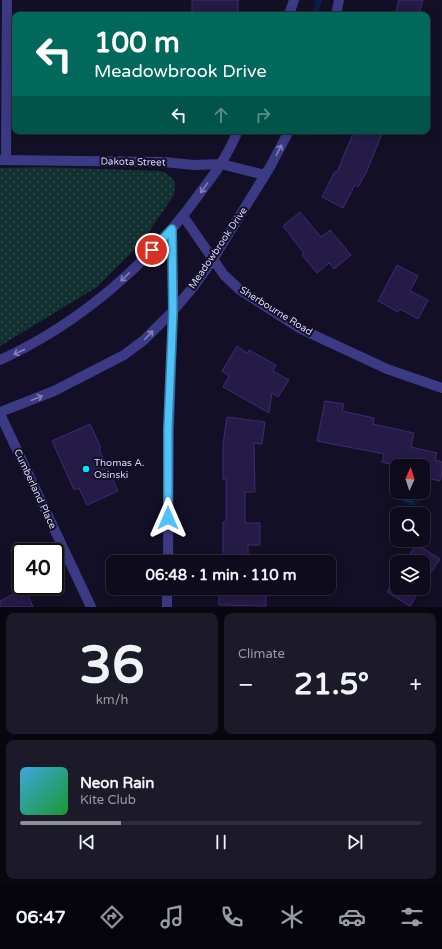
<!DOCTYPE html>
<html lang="en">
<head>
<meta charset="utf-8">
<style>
  :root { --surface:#0e0b1c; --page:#1c1929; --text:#f1f3f6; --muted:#9b9ba3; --line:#2e2b3b; --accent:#8c9099 }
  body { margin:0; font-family:"Varela Round",sans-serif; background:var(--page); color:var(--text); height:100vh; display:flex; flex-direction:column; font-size:15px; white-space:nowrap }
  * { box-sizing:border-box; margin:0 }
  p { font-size:13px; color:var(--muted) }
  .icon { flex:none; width:22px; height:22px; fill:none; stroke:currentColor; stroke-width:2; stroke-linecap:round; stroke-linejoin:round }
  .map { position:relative; height:607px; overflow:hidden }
  .drawer { display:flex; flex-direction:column; gap:6px; padding:6px; background:#08060f; flex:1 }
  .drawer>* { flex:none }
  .banner { position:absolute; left:12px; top:12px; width:418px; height:122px; border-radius:8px; box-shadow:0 2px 10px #0003,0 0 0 1px var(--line); background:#00695c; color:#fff; overflow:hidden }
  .needle { width:26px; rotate:3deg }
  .buttons { position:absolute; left:390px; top:459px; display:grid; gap:8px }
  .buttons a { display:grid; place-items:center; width:40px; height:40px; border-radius:8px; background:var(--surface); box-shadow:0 2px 10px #0003,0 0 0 1px var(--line); font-size:20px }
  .speed { position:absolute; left:12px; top:543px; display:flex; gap:8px; font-size:20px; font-weight:700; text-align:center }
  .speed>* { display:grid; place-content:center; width:52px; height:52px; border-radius:50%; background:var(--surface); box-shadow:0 2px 10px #0003,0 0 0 1px var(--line); line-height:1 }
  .speed .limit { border:2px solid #111; border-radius:6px; background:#fff; color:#111 }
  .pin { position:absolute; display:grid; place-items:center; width:34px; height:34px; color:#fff; margin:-17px; border:2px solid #fff; border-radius:50%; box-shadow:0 1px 4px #0007 }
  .me { position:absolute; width:44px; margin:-22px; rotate:0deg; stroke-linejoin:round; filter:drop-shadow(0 0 3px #0008) }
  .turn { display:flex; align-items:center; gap:14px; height:84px; padding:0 16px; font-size:18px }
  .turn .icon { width:52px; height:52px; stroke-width:2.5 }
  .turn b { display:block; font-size:28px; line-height:34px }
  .lanes { display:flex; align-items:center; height:38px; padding:0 16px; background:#0003; justify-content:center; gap:20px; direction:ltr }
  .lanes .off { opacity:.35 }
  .big { font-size:30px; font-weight:800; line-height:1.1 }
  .drawer .card { flex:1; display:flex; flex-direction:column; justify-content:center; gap:6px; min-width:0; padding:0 14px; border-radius:8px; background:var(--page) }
  .drawer .dial { align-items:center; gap:0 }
  .dial b { font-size:52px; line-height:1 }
  .song { display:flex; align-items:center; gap:12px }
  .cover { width:48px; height:48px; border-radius:6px; background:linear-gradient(135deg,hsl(200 70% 55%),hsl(130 70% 35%)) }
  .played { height:4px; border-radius:2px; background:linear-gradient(90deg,var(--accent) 25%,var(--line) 25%) }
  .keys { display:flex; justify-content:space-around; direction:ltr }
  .heat { display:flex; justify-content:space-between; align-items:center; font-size:22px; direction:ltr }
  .drawer .tiles { flex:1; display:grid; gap:6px; grid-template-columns:1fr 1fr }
  .card:last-child { grid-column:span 2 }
  .trip { position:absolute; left:106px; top:555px; width:230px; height:40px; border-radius:8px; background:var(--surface); box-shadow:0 2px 10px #0003,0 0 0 1px var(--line); font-weight:800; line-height:40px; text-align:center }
  .dock { display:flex; height:64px; justify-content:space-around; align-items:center; background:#06040b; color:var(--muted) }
  .dock .icon { width:28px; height:28px }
  .dock .current { color:var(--accent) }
  .dock b { font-size:18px; color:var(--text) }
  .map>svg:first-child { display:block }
</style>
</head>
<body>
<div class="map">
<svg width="442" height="607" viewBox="0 0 442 607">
  <defs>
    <pattern id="grass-dots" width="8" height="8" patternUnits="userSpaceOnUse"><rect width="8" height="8" fill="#12302f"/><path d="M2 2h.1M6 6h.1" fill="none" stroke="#344d4e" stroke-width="1.8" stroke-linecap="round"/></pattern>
    <pattern id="water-ripples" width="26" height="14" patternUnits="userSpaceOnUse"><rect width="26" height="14" fill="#0a1f44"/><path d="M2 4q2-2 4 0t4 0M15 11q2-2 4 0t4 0" fill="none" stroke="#2d3f60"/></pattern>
  </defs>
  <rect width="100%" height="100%" fill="#130f26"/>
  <path fill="url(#grass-dots)" d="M41,167L159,171L164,172L173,179L175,184L174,195L141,243L97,287L0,346V168Z"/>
  <path fill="url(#water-ripples)" d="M400,492H422C423,505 409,510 401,500Z"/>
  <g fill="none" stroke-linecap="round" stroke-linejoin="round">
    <path stroke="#0a1f44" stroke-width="6" d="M315,15L319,0"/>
  </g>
  <path fill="#241b47" stroke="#3b2d73" d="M192,0H238V15H192Z
    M399,0H423L419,15H395Z
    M354,131H383L367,171L358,187L355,185L343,208L322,197L335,171L337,172Z
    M300,212L321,237L330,230L351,255L334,269L329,263L317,273L302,255L304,253L283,226Z
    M397,265L418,276L410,291L428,300L418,319L400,309L398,312L378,301Z
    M237,346L247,353L249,350L276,365L273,371L289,380L278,397L272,393L269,413L223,387L229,376L222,371Z
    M325,401L344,404L342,411L374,418L373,424L414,433L411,447L437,453L435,460L442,462V471L440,481L423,477V466H397L382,462L384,454L317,441Z
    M227,417L265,422L262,444L254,443L255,492H245V523H260V545H248V562H223V522H226V479H223V444Z
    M90,424L101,448L99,449L118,491L87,505L79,488L74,490L52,441Z
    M416,544L440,559L423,584V562H405Z
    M397,576V588H421L410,606L387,592Z
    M25,588L33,607H0V601Z
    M234,588H261V591H266V606L219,605V592L234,591Z"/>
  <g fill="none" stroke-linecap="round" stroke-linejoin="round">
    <path stroke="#3d3a85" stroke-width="10" d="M289,15L294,0
      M336,15L339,0
      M6,159L7,0
      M0,160L164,162L194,165L221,164L265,175
      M183,216L224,275L240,290L301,329L387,369L442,388
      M0,360C79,324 150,263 200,193C207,183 215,174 221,163C228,153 233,142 238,131
      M0,412L54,391L124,355L144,340L173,311L194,286L213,259L270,167L289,131
      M0,414L91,607
      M168,562L169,429L173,311L172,229
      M167,607V588"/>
  </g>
  <defs><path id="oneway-shaft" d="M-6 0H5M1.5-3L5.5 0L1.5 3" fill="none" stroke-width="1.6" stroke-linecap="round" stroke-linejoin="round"/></defs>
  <g stroke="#837fbc">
    <use href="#oneway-shaft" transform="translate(279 150) rotate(-63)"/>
    <use href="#oneway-shaft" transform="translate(204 188) rotate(126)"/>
    <use href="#oneway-shaft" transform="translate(125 277) rotate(136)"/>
    <use href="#oneway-shaft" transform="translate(149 335) rotate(-46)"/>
    <use href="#oneway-shaft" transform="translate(19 352) rotate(155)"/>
    <use href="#oneway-shaft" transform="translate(37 398) rotate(-21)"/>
  </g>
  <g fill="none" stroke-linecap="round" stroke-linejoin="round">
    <g stroke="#337fa1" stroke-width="10">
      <path id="route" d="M152,250L172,229L173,311L168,428V518"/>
    </g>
    <use href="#route" stroke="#4fc3f7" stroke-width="7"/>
  </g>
  <circle fill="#00e5ff" stroke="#130f26" stroke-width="1.5" cx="86" cy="469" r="4"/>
  <g text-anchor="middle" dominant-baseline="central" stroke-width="4" stroke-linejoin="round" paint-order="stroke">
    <g font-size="10" fill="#d9d4ff" stroke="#130f26">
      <text transform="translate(133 162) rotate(1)">Dakota Street</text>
      <text transform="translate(218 248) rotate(-56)">Meadowbrook Drive</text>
      <text transform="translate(276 311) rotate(32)">Sherbourne Road</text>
      <text transform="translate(35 489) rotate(65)">Cumberland Place</text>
    </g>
    <g font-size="10" fill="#d9d4ff" stroke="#130f26" text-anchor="start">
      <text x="94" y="463">Thomas A.<tspan x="94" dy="12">Osinski</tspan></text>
    </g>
  </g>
</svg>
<div class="buttons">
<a><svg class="needle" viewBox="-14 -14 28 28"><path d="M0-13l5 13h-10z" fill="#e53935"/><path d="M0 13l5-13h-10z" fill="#9b9ba3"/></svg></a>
<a><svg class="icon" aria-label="search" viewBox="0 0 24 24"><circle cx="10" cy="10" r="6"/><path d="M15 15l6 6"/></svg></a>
<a><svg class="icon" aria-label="layers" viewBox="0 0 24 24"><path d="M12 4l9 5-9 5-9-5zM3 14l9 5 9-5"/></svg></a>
</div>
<div class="speed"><div class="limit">40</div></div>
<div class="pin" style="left:152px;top:250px;background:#d93025"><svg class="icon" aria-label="arrive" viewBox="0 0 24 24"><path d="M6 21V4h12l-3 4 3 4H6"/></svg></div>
<svg class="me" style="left:168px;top:518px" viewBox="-20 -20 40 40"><path d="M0-17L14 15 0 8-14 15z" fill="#4fc3f7" stroke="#fff" stroke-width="4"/></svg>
<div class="trip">06:48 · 1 min · 110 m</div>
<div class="banner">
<div class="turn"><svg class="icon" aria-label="left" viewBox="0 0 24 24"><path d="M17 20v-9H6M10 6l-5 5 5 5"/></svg><div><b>100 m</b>Meadowbrook Drive</div></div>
<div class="lanes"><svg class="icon" aria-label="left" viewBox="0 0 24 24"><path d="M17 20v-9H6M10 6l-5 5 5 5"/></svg><svg class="icon off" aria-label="ahead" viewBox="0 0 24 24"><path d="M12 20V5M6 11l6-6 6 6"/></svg><svg class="icon off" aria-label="right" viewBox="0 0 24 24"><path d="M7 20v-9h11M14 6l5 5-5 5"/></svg></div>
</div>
</div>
<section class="drawer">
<div class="tiles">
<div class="card dial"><b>36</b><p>km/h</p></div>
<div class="card"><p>Climate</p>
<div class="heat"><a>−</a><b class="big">21.5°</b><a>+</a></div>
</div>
<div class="card">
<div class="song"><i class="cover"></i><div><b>Neon Rain</b><p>Kite Club</p></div></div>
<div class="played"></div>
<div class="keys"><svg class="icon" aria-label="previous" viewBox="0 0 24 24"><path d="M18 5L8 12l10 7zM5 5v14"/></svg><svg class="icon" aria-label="pause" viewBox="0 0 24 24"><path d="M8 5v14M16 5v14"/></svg><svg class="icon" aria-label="next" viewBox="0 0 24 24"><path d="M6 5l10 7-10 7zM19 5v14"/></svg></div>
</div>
</div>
</section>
<nav class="dock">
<b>06:47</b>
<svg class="icon current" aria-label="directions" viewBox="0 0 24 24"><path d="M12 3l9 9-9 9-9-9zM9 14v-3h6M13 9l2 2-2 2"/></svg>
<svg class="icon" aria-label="music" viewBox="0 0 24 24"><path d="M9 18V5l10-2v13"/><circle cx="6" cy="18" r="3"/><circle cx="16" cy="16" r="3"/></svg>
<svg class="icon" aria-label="phone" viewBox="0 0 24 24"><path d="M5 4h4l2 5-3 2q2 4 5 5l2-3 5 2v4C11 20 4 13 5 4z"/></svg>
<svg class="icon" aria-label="climate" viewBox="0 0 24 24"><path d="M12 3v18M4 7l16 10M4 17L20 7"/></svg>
<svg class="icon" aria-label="car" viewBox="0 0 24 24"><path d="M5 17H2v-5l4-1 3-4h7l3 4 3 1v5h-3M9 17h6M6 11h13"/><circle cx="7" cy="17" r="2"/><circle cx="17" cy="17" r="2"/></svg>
<svg class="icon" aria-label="filters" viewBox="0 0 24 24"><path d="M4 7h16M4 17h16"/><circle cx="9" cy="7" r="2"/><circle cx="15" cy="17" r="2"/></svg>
</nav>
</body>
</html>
